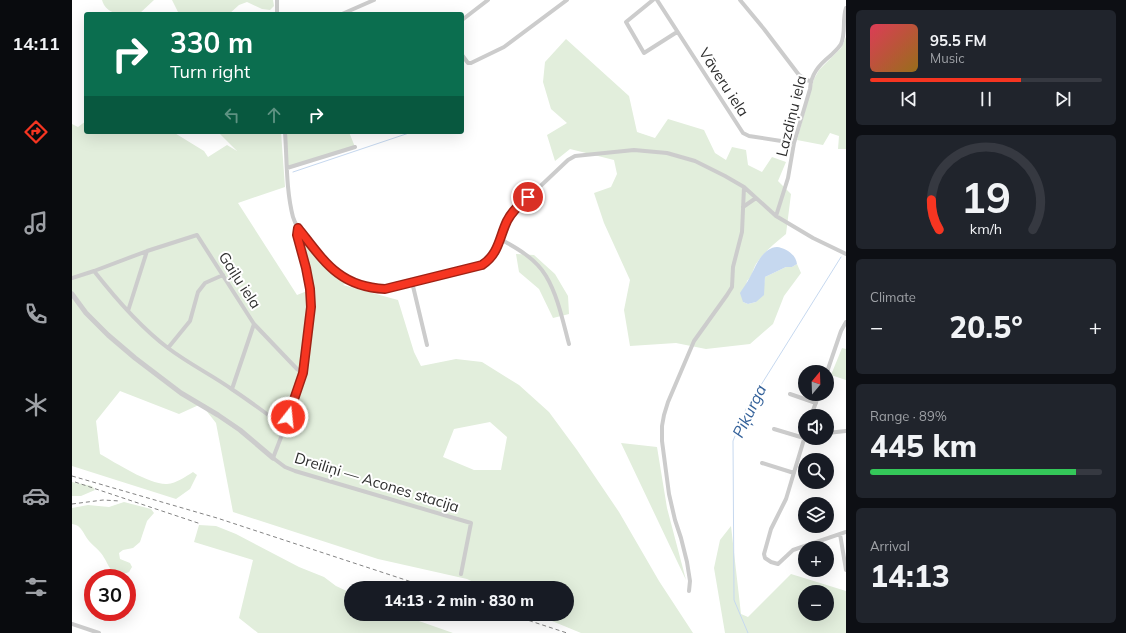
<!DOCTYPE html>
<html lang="en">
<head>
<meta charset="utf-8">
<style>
  :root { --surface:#171b24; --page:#20242c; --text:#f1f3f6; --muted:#9ea1a6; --line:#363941; --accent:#f63521 }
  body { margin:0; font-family:Mulish,sans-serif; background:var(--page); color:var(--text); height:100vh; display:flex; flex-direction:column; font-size:15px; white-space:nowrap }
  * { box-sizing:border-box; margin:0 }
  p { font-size:13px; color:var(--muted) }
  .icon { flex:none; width:22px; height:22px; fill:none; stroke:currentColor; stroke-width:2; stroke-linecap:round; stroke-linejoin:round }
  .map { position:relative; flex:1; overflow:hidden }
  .panel { display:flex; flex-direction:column; gap:10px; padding:10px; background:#0d0f14; width:280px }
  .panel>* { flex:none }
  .guide { position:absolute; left:12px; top:12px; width:380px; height:122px; border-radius:4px; box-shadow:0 4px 16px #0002; background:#0b6e4f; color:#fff; overflow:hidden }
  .needle { width:26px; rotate:19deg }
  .fabs { position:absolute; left:726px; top:365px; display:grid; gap:8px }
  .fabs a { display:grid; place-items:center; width:36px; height:36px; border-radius:50%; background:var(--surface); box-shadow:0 4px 16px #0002; font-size:20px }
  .speed { position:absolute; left:12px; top:569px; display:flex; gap:8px; font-size:20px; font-weight:700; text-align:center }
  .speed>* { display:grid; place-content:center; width:52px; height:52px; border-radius:50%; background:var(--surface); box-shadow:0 4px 16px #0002; line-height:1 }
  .speed .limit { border:6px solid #d22; background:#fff; color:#111 }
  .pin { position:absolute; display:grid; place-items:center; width:34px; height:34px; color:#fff; margin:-17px; border:2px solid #fff; border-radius:50%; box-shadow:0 1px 4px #0007 }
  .me { position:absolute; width:44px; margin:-22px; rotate:16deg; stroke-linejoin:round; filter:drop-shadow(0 0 3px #0008) }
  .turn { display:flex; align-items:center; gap:14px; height:84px; padding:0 20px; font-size:18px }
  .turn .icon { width:52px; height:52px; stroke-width:2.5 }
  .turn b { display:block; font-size:28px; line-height:34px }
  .lanes { display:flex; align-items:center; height:38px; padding:0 20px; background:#0003; justify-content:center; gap:20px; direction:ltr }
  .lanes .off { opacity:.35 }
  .big { font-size:30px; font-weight:800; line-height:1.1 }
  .panel .widget { flex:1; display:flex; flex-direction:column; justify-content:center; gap:6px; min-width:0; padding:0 14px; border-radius:6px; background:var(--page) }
  .panel .dial { align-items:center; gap:0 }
  .dial svg { height:104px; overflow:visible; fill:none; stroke:var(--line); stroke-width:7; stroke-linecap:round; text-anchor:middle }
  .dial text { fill:var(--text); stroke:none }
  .song { display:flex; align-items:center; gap:12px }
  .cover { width:48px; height:48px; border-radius:6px; background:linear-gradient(135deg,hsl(350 70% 55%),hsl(40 70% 35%)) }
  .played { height:4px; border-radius:2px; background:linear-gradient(90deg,var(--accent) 65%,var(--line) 65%) }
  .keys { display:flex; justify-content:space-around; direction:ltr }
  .heat { display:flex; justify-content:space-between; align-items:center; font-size:22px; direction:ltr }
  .charge { height:6px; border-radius:3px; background:linear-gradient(90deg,#34c759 89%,var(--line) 0) }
  .trip { position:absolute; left:272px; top:581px; width:230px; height:40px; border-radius:20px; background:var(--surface); box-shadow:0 4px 16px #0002; font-weight:800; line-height:40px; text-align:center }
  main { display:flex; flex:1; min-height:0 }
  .tab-bar { display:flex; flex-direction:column; width:72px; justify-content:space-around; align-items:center; background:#090b0e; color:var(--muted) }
  .tab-bar .icon { width:28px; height:28px }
  .tab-bar .active { color:var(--accent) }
  .tab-bar b { font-size:18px; color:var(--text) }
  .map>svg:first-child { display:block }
</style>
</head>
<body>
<main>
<nav class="tab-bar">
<b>14:11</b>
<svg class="icon active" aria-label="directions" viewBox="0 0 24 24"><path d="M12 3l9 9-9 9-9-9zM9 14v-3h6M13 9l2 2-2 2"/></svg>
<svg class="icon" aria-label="music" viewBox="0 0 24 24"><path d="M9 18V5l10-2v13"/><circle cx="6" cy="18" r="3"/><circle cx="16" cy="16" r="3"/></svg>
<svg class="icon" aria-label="phone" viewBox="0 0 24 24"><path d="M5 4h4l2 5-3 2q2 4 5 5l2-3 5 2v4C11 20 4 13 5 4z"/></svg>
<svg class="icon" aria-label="climate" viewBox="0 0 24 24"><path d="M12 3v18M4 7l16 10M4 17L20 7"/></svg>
<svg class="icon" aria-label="car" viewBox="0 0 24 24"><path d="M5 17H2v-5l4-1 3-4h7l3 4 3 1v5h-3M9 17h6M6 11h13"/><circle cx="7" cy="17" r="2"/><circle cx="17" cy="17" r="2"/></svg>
<svg class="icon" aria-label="filters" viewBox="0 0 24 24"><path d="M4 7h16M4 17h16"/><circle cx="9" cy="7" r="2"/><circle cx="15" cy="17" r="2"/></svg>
</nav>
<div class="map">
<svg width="774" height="633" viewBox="0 0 774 633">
  <rect width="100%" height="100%" fill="#fff"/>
  <path fill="#e2eedc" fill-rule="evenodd" d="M30,0H82L67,14C53,14 35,17 30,0Z
    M100,0H201L202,6L198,10L190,9L175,2L167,5L157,14H107Z
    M774,37V149H766L767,136L758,133L751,145L725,140L742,79L747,70L769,48Z
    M494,39L557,96L565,132L583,138L596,119L632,130L643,153L654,160L660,147L674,150L676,165L690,172L700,157L714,162L706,181L719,194L714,234C703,243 692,252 684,264C681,269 680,277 675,281L671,302L676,304L684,302L692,284L693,277L714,267H720L725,264L729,273L712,296L701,324L678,344L634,349L604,343L558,346L552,310L558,280L532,223L522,193L539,187L545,174L542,160L498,149L483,161L475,135L495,123L479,109L471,82L473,62Z
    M14,121V132H101L132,151L136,157L155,145L165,151L146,132H209L213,187L166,203L225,295L240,289L228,239L231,238L255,269L274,283L271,285L326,300L342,352L349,366L384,359L410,362L447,385L477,412L505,450L547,512L587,581L621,633H509L463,614H495V588H414L395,579L306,559L161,512L144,423L129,404L107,414L48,391L24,421L28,454C44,463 78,485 95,484C105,483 113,477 121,472L125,475L118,489L104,499L0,466V124L6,127ZM418,422L435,437L429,470H402L371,457L382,429Z
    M213,132H277L283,147L215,168Z
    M444,254L462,255L483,274L496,296L497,314L481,318L467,289L447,272Z
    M770,348L774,349V380L759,375Z
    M549,443L585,447L595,508L614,580Z
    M0,482L20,486L23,490L9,496H0Z
    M52,502L79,509L82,513L75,521L68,542L61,548L51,550L47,553L48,559L58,563L60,567L57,572C37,580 38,563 28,552C25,548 20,545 17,541C11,534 10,525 0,524V508L16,505L37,507Z
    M127,525L144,526L164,534L227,567L252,577L264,586L279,593V614H327L381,633H186L167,618L181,560L122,542Z
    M659,526L669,614L676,617L719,574L774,591V633H653L642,568L648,540ZM733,592H755V614H733Z"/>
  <path fill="#c6d8ef" d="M705,247C713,248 724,254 725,264L720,267H714L693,277L692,295L684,302L676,304L671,302L668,293C671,288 675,283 678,277C684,266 690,248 705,247Z"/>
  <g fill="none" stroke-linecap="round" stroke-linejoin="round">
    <path stroke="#c6d8ef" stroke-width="1" d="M221,172L340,132
      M676,633L662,600L661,441L674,409L769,257"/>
    <path stroke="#ccc" stroke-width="4" d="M205,0V14
      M581,0L554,22L572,53L605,32
      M585,0L671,133L677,136L722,143
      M668,0L692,29L727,75L734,80L738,81
      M270,14L302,0
      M390,20L416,0
      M390,55L396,63H399L432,47L495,0
      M213,132C215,160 214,190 221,217C224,228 233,237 240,245C262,273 275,288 313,289L410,265C429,253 430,231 440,213L496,160L503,156L562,150L595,153L623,161L653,176L672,187L704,216L741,238L774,254
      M215,168L283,147
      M671,207L684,198
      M704,216L716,178L722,143L738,89C739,74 747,65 758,56C762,52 766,49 769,44C774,33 770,20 774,8
      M225,228V235L234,268L238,289L239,307L231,373L222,395L213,427L201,458L213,467L223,471L399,523L389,574
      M428,239C445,248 464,259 474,276C486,296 491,322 497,344
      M0,278L22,271
      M340,282L355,345
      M56,311L75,251
      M96,348L118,321L126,292L133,283L151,275
      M755,372L769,331L774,322
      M160,389L182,324
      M718,394L744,403
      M739,416L747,394
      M213,427C196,415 179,402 161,390C140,375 117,364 96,348C68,327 44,299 22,271L75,251L125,235L182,324L225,369L231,373
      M702,429L732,438
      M755,433L774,431
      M733,436L714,499L699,529L692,554L693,558L699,562L706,564L721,550L774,532
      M690,463L722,473
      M768,534L774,570
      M617,591L618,581L615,562L609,538L603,520L597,494L590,441V426L592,415L596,402L622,341L655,295L660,287L661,267L670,232L672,187
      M0,624L27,633"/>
    <path stroke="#ccc" stroke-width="5" d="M0,294L14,313L36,335L63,358L109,393L146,415L168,430L201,458"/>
    <path stroke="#848484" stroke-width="1" stroke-dasharray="4 3" stroke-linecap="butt" d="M0,476L145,518L358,588
      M3,482L129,524
      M0,504L31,500L48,501
      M437,614L495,633"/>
  </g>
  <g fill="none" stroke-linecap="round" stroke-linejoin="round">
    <g stroke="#a02215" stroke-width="10">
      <path id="route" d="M216,417L231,373L239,307L238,289L234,268L225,235L226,228C252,261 267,287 313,289L410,265C427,254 427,238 435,221C440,211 448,204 456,197"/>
    </g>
    <use href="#route" stroke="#f63521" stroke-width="7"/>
  </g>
  <g text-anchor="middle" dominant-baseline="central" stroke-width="4" stroke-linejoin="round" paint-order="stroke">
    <g font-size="15" fill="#2f2f2f" stroke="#fff">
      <text transform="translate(652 82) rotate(57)">Vāveru iela</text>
      <text transform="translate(719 116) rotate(-76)">Lazdiņu iela</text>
      <text transform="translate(168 280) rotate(57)">Gaiļu iela</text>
      <text transform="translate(305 482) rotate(17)">Dreiliņi — Acones stacija</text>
    </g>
    <g font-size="16" font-style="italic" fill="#35629a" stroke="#fff">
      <text transform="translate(677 411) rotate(-64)">Piķurga</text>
    </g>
  </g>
</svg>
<div class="fabs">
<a><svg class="needle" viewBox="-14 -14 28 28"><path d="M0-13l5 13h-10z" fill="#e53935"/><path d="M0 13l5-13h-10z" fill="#9ea1a6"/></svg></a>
<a><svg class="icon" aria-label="sound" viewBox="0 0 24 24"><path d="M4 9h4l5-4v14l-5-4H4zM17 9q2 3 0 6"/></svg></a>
<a><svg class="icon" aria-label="search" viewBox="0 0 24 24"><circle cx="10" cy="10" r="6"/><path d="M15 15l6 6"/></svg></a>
<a><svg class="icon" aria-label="layers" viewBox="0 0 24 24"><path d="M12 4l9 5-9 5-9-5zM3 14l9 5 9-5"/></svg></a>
<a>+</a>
<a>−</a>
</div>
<div class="speed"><div class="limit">30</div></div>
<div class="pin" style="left:456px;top:197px;background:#d93025"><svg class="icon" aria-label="arrive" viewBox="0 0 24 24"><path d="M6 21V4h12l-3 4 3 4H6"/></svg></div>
<svg class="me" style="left:216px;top:417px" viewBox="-20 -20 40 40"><circle r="17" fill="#f63521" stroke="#fff" stroke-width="3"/><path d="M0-11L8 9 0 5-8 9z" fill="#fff"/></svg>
<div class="trip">14:13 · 2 min · 830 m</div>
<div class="guide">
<div class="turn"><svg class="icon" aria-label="right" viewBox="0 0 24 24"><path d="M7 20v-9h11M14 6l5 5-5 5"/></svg><div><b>330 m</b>Turn right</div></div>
<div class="lanes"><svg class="icon off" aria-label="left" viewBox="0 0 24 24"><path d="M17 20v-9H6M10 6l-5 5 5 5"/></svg><svg class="icon off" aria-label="ahead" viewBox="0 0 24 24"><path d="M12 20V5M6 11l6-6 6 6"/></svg><svg class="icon" aria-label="right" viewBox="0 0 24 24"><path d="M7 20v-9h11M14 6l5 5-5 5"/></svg></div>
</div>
</div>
<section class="panel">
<div class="widget">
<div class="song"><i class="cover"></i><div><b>95.5 FM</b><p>Music</p></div></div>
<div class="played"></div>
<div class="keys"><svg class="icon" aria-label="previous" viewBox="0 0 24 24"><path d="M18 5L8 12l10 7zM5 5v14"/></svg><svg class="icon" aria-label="pause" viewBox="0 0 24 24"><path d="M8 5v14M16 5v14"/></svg><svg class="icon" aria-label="next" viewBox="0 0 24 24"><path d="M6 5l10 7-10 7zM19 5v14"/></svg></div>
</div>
<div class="widget dial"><svg viewBox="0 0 100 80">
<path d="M14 69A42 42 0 1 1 86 69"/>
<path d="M14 69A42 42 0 0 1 8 46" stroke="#f63521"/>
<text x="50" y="56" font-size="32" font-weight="700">19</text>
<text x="50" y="72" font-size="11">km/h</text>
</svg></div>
<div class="widget"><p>Climate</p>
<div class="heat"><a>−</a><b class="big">20.5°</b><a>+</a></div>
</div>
<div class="widget"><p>Range · 89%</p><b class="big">445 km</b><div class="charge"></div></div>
<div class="widget"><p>Arrival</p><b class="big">14:13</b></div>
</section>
</main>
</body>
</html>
